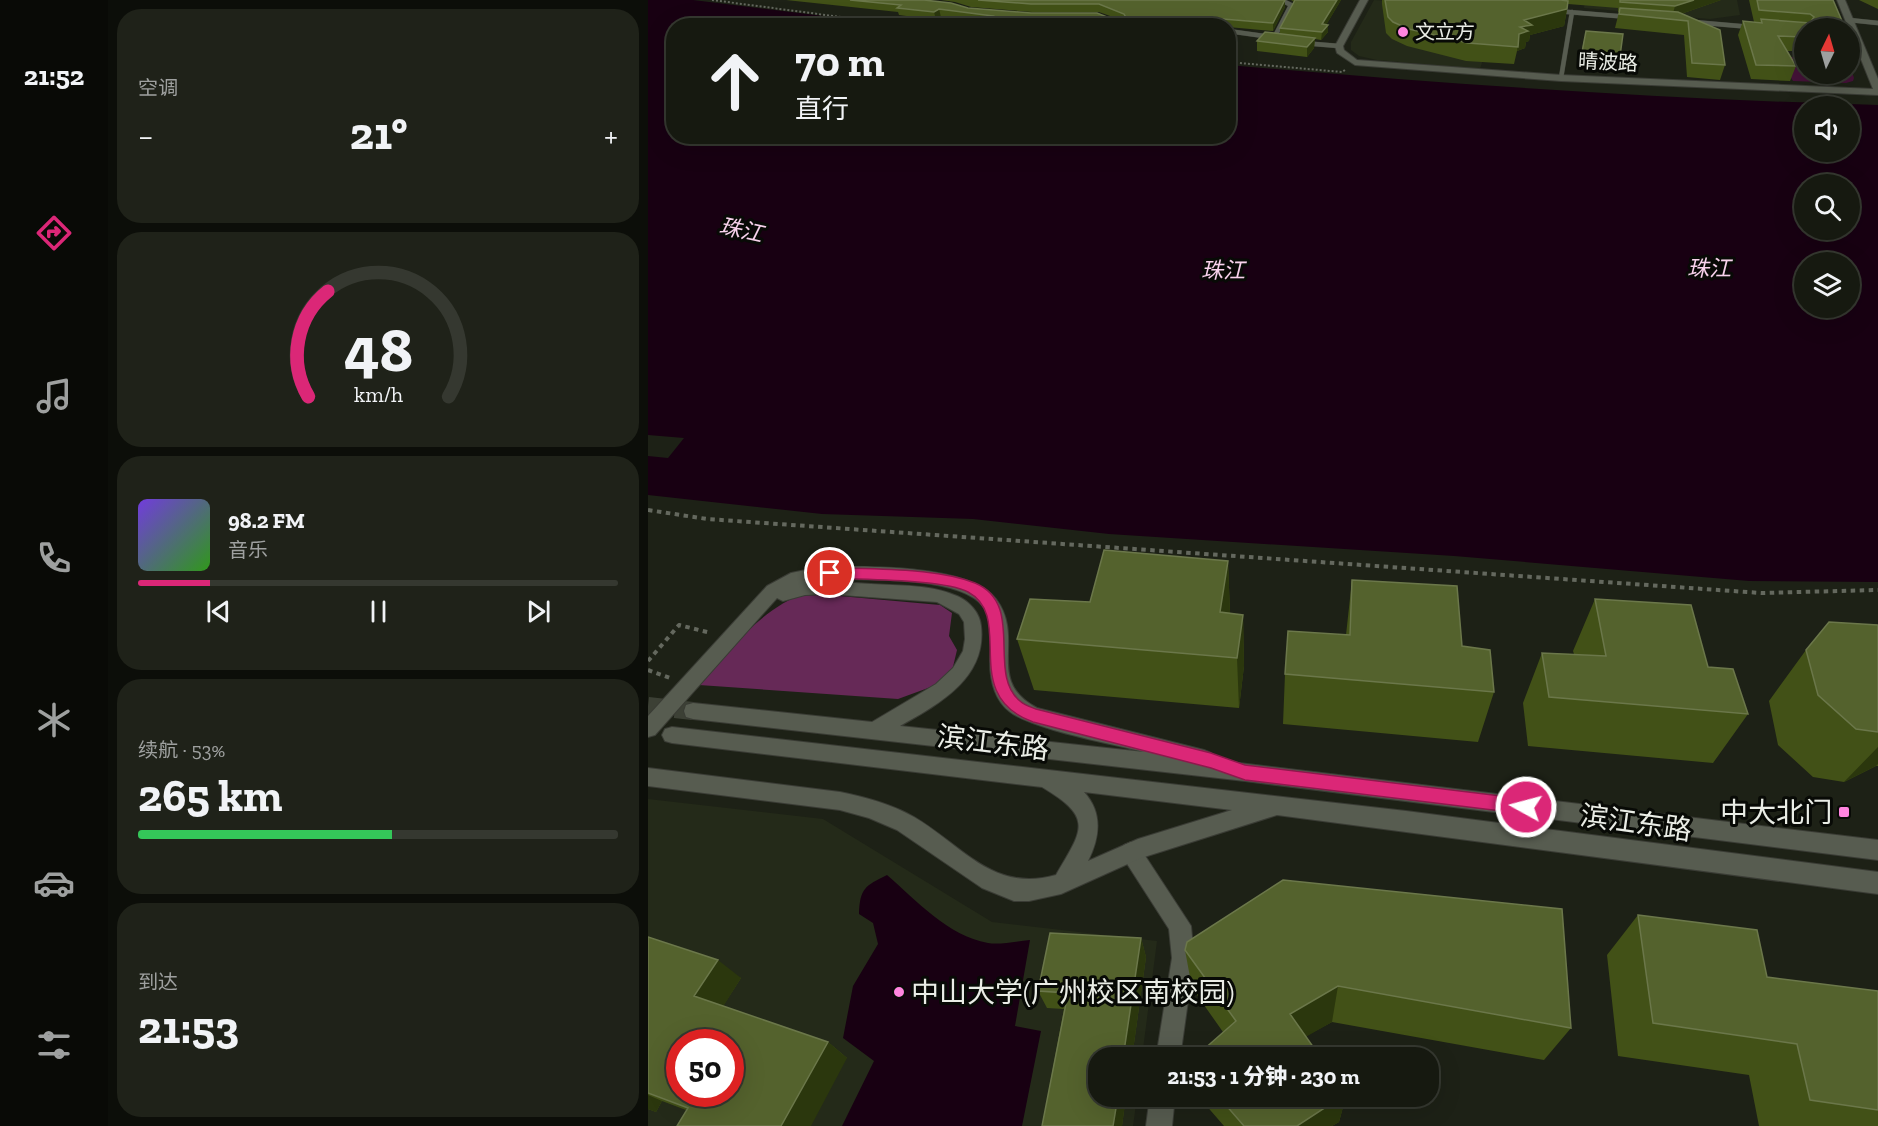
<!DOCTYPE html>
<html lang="zh">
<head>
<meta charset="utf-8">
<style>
  :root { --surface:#161910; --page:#1f2219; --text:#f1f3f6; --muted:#9ea09f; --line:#353830; --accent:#db2777 }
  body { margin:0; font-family:"Zilla Slab","Noto Sans SC",serif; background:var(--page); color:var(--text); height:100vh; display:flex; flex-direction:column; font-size:22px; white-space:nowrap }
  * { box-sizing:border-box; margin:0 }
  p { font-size:20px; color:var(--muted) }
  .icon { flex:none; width:33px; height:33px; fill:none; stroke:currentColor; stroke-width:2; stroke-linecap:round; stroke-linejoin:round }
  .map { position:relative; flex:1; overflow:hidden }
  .panel { display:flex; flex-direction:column; gap:9px; padding:9px; background:#0c0e09; width:540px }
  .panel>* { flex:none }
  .banner { position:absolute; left:18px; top:18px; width:570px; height:126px; border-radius:24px; box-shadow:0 6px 24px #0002,0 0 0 2px var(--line); background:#161910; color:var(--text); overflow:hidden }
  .needle { width:39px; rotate:5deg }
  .controls { position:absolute; left:1146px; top:18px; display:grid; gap:12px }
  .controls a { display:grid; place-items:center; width:66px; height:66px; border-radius:50%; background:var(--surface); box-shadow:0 6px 24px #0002,0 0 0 2px var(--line); font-size:30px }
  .speed { position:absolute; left:18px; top:1029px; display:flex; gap:12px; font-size:30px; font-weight:700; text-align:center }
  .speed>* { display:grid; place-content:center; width:78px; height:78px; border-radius:50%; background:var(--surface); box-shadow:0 6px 24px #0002,0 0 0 2px var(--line); line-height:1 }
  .speed .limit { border:9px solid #d22; background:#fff; color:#111 }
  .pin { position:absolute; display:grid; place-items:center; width:51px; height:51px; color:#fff; margin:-26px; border:3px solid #fff; border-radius:50%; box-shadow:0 2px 6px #0007 }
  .me { position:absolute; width:66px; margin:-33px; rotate:277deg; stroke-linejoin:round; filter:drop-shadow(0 0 4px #0008) }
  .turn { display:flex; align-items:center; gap:21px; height:126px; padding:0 30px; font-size:27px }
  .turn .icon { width:78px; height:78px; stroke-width:2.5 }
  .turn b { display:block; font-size:42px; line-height:51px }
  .big { font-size:45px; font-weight:800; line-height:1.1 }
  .panel .card { flex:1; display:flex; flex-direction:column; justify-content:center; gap:9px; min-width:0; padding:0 21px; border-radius:24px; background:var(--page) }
  .panel .dial { align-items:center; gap:0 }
  .dial svg { height:156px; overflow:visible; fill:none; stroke:var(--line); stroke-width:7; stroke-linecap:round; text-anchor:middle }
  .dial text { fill:var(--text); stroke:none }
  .song { display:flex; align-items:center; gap:18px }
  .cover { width:72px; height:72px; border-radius:9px; background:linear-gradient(135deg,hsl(260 70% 55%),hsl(110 70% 35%)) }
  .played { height:6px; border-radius:3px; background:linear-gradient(90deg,var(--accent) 15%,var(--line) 15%) }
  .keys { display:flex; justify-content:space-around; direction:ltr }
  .heat { display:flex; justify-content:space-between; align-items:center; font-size:33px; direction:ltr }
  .charge { height:9px; border-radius:4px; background:linear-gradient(90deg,#34c759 53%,var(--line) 0) }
  .trip { position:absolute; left:440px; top:1047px; width:351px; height:60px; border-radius:24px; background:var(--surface); box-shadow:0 6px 24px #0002,0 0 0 2px var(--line); font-weight:800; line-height:60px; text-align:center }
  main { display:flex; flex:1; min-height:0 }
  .tabs { display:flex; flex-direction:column; width:108px; justify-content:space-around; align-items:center; background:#090a06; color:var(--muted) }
  .tabs .icon { width:42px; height:42px }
  .tabs .on { color:var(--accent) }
  .tabs b { font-size:27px; color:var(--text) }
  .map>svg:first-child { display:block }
</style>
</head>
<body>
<main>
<nav class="tabs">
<b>21:52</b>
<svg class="icon on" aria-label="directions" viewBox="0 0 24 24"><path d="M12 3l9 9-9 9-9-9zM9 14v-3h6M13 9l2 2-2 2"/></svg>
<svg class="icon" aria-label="music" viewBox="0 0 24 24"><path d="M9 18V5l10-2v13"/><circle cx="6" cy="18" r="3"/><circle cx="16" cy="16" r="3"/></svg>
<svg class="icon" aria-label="phone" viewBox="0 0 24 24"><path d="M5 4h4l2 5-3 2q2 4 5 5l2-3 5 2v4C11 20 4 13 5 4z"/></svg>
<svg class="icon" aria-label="climate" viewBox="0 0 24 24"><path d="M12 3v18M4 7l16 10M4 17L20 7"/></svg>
<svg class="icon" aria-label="car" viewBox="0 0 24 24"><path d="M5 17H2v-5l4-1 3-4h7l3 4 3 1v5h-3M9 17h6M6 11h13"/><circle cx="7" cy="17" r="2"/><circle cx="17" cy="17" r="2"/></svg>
<svg class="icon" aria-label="filters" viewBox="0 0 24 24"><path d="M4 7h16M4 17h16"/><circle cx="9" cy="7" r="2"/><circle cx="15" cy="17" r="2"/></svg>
</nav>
<section class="panel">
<div class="card"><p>空调</p>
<div class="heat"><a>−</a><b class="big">21°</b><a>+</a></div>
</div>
<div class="card dial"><svg viewBox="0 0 100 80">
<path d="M14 69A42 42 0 1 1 86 69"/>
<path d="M14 69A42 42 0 0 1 24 15" stroke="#db2777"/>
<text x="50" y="56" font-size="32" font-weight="700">48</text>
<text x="50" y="72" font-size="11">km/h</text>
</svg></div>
<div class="card">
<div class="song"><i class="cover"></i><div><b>98.2 FM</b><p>音乐</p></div></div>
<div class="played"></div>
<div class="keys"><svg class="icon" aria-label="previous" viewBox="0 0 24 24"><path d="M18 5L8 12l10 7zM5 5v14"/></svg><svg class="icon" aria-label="pause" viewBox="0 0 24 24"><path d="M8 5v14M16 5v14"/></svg><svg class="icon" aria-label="next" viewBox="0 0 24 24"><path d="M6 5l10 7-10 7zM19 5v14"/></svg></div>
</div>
<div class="card"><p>续航 · 53%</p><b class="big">265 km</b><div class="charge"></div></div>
<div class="card"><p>到达</p><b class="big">21:53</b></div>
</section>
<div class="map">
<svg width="1230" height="1126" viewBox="0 0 1230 1126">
  <rect width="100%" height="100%" fill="#1d2116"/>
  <path fill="#242a19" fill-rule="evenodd" d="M726,0L851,8L832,69L729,60L711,56L703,50V42Z
    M937,0H1089L1092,15L1062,19L936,8Z
    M0,799L175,819L344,922L509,941L494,1057L450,1058V1096L489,1097L485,1126H0ZM32,1042H82V1094H32Z"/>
  <path fill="#441238" d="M1143,57H1156V74H1202V66L1206,78L1205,81L1198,83L1145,81L1138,70H1146Z"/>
  <path fill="#662957" d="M158,593L292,605L304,613L301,636L309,650L304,671L291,684L250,699L51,685C82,650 113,608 158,593Z"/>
  <path fill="#180012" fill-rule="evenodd" d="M0,0H45L250,25L26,26V136H580L581,65C797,84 1013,99 1230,105V582L1101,581L806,556L461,534L325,519L174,514L0,495ZM1156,106H1202V152H1156ZM1156,184H1202V230H1156ZM1156,262H1202V308H1156Z
    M239,875C268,900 300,936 340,943C352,945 369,941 382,940L367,1026L393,1031L374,1126H194L226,1061L195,1038L205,986L230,944L225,923L211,914C212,888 217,886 239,875Z"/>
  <path fill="#1d2116" d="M0,435L36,438L20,458L0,456Z"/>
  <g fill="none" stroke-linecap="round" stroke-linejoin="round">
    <path stroke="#3c4035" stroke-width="18" stroke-dasharray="18 9" stroke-linecap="butt" d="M0,706L45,711"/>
    <g stroke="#3a3c35" stroke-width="5">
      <path id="service" d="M908,11L981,17
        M1201,20L1230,23
        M1045,22L1103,27
        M580,31L623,37
        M626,38L643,5L633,0
        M654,43L691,46
        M913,78L924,12"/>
    </g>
    <g stroke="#3a3c35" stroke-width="2">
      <path id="minor" d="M712,0H720L695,46L696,50L709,60L913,75L1225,89L1189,0H1197L1230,79V95L913,81L707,65L689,53L687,46Z
        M483,842L490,845L543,926L546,958L532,1058H508L524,958L521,929L476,859L472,852L476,845Z
        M502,1096H527L524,1126H498Z"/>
    </g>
    <g stroke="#3a3c35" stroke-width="2">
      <path id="secondary" d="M172,567C214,566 321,564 348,599C378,639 336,680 389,708L556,750L563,753L566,760L1230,840V860L597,781L45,719L38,717L36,711L38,705L45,703L224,722L288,684L305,668L315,651L317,639L316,622L311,614L289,602L180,594L157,595L135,601L129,598L7,735L0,737V716L119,586L143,573ZM191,579C225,580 321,576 338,611C345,627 343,645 342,661C342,679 346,699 361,711C382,729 466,744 496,752L252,726C291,704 339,678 333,626C332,613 321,601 309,596C281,584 252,586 223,584C200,583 177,579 154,582Z
        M24,727L758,811L1230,872V894L629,815L493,858L413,894L381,901H366L334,888L249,830L221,818L192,810L0,786V768L192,792C217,797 243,804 266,817C315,846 345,893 408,875C435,829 446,818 394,787L24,743L17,741L14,735L17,729ZM436,792L584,810L490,839L440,861C452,837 455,813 436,792Z"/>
    </g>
    <path stroke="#64685e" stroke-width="2" stroke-dasharray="2 2" stroke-linecap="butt" d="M64,0L261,26
      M580,62L694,72L697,70"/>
    <path stroke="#64685e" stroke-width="4" stroke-dasharray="4.5 4.5" stroke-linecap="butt" d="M0,510L59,519L1113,593L1230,590
      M0,661L31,625L63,633
      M0,670L22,678"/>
    <use href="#service" stroke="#575c50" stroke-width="4.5"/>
    <use href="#minor" fill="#575c50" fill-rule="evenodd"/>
    <use href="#secondary" fill="#575c50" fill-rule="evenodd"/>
  </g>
  <path fill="#425117" d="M138,0H276L320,8L474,23L476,21L451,12H384L323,7L307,2L293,0H637V7L625,31L580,27V26H342V22L293,17L288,20L251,15L250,12Z
    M643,0H693L678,25H680V32L673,40L667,39L666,48L659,57L609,51V41L632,33V28L646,2Z
    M734,0H1073L1033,14L1072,30L1077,65L1072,80L1039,77L1036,35L967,28L971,12H970V8L920,4L916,26L882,35L881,41L878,42L877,48L869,51L866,64L818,61L759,46L744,39L738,33L734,4Z
    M1101,0H1185L1156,28V51H1139L1148,66L1142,81L1103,79L1090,35L1095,21L1106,22Z
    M1211,0H1230V9Z
    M938,31L972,56L969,67L931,63Z
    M580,561L582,613L595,615L596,666L591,708L386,690L369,639L442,602Z
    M704,580L814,646L846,692L830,742L635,724L637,674L698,635Z
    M947,599L1060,667L1100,714L1065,763L880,746L875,703L894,653L926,654L925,651Z
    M1230,625V766H1228L1196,782L1165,777L1130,745L1121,701L1158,650Z
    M990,915L1119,977L1230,991V1126H1111L1101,1075L970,1056L959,955Z
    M402,933L493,938L498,957L484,1058H450V1096H478L474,1126H394L416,1009L399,1008L390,991Z
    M0,937L93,978L75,1006L180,1042L199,1058L38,1110L14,1101L8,1112L0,1109Z
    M537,950L923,1028L896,1060L684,1022L658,1036L575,1032L544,988Z
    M550,1096H698L691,1122L684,1126H576Z"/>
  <path fill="#2b370d" d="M637,0V7L625,31V23Z
    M689,0H693L674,32V24Z
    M1046,0H1073L1024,17L1027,6Z
    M291,9L293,17L288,20L286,12Z
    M919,9L916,26L882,35L881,41L878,42L877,48L869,51L872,27L876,20Z
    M575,19L576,26H568Z
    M391,21V26H387L386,24Z
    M680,25V32L673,40L674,32Z
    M667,38L666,48L659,57V47Z
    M580,561L582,613L572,612Z
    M595,615L596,666L591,708L589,658Z
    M1230,747V764L1228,766L1196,782Z
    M493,938L498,957L484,1058H475Z
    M70,960L93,978L71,1013L46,996Z
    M690,986L684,1022L640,1047L642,1014Z
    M180,1042L199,1058L163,1126H133Z
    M0,1095L14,1101L8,1112L0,1109Z
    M470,1096H478L474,1126H465Z
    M695,1096H698L691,1122L684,1126H649Z"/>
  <path fill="#54622d" stroke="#6b774a" stroke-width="1.5" fill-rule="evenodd" d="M202,0H276L303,3L320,8L383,13H449L474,23L479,19L476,14L451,4H383L330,0H637L625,23L575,19L568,26H432L391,21L386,24L341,19L345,16L291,9L286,12L249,8L253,5Z
    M647,0H689L674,24L680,25L674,32L632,28Z
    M737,0H913L920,1L919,9L876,20L884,25L872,27L880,31L871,34L870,47L820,43L761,29L745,22L740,17Z
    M972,0H1046L1027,6L972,2Z
    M1109,0H1185L1197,28H1156V37L1130,36L1148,66L1108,65L1095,21L1114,23L1113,19L1162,23L1166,17L1162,14L1111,10Z
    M972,8L1030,12L1072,30L1077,65L1044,63L1040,21L971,14Z
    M938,31L975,34L972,56L934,52Z
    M617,32L667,38L659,47L609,41Z
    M456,550L580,561L572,612L595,615L589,658L369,639L382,599L442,602Z
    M704,580L809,586L814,646L842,650L846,692L637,674L640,631L702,635Z
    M947,599L1043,605L1060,667L1085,669L1100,714L901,697L894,653L958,656Z
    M1181,622L1230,625V732L1208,729L1170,695L1158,650Z
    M635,880L914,909L923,1028L690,986L642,1014L673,1058H546L588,1021L537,950L539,942Z
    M990,915L1109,930L1119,977L1230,991V1110L1162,1100L1149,1044L1005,1023Z
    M402,933L493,938L475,1058H450V1096H470L465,1126H394L420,993L390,991Z
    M0,937L70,960L46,996L180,1042L133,1126H29L40,1108L0,1093ZM32,1042H82V1094H32Z
    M570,1096H695L649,1126H596Z"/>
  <path fill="#db2777" stroke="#8e194d" stroke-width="1.5" d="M182,567C225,570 287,567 327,583C378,604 338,673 372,701C376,705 383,707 388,709L563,753L597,765L878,799L884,801L887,807L884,812L878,814L597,780L563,768L385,722C310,695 368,618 320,592C296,579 213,580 182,578L175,573Z"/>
  <g fill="#ff85df" stroke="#080a06" stroke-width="2">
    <circle cx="755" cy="32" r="6"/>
    <rect x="1190" y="806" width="12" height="12" rx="3"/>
    <circle cx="251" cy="992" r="6"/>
  </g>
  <g text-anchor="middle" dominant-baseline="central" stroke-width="6" stroke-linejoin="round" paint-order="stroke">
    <g font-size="20" fill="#eaede6" stroke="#080a06" text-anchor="start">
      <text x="767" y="32">文立方</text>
    </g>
    <g font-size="20" fill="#eaede6" stroke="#080a06">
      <text transform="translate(960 62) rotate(3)">晴波路</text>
    </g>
    <g font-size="22" font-style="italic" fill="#f8d2ec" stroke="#080a06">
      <text transform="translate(93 230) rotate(12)">珠江</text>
      <text x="1061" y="268">珠江</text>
      <text x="575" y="270">珠江</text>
    </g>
    <g font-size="28" fill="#eaede6" stroke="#080a06">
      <text transform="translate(345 743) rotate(7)">滨江东路</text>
      <text transform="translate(988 823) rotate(8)">滨江东路</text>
    </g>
    <g font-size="28" fill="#eaede6" stroke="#080a06" text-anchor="end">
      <text x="1184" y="812">中大北门</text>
      <text x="263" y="992" text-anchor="start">中山大学(广州校区南校园)</text>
    </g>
  </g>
</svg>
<div class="controls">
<a><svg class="needle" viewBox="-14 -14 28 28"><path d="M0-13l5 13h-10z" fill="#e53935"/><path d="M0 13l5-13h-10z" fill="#9ea09f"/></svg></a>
<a><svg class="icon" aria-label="sound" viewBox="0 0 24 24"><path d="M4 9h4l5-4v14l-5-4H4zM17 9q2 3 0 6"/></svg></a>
<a><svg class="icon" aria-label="search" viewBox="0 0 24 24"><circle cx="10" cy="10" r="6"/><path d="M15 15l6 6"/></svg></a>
<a><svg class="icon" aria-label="layers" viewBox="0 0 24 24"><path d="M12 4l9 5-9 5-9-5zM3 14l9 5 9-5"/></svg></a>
</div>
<div class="speed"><div class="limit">50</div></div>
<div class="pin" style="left:182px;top:573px;background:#d93025"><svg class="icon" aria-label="arrive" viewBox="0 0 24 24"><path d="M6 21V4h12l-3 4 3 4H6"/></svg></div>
<svg class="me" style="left:878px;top:807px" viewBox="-20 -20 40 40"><circle r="17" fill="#db2777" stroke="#fff" stroke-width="3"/><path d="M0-11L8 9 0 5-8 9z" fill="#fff"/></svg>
<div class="trip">21:53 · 1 分钟 · 230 m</div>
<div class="banner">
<div class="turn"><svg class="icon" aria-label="ahead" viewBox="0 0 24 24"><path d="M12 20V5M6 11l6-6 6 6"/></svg><div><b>70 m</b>直行</div></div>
</div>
</div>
</main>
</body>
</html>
